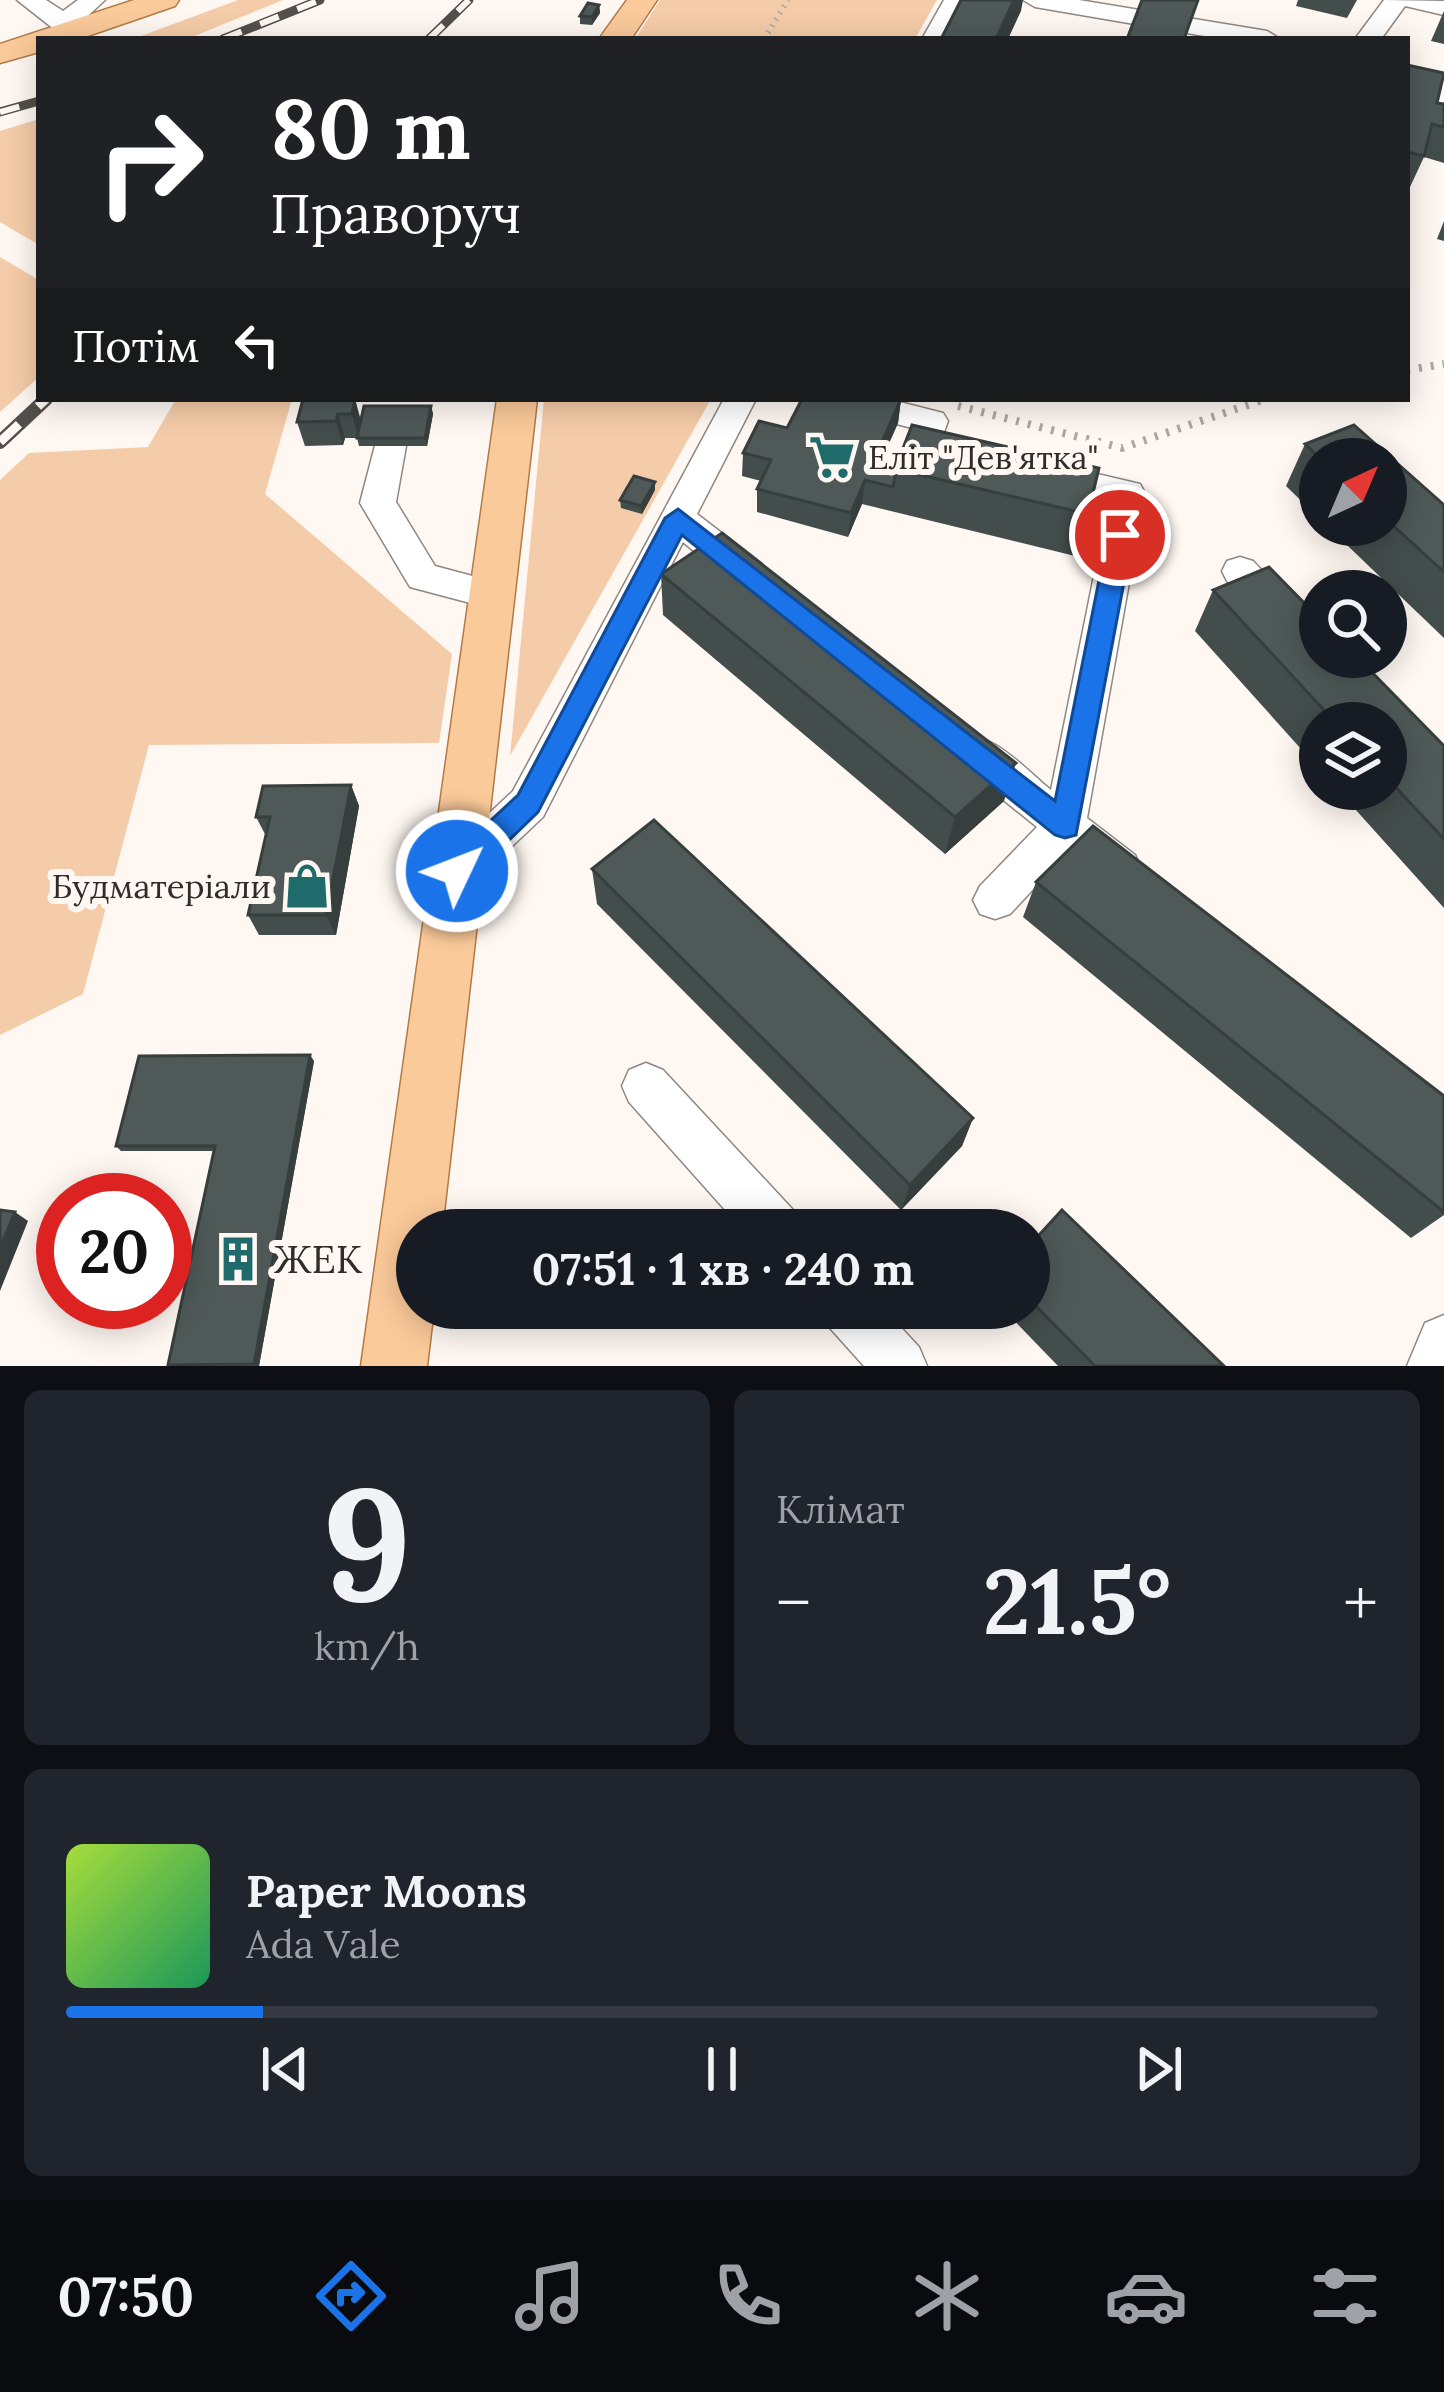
<!DOCTYPE html>
<html lang="uk">
<head>
<meta charset="utf-8">
<style>
  :root { --surface:#171b24; --page:#20242c; --text:#f1f3f6; --muted:#9ea1a6; --line:#363941; --accent:#1a73e8 }
  body { margin:0; font-family:Lora,serif; background:var(--page); color:var(--text); height:100vh; display:flex; flex-direction:column; font-size:45px; white-space:nowrap }
  * { box-sizing:border-box; margin:0 }
  p { font-size:39px; color:var(--muted) }
  .icon { flex:none; width:66px; height:66px; fill:none; stroke:currentColor; stroke-width:2; stroke-linecap:round; stroke-linejoin:round }
  .map { position:relative; height:1366px; overflow:hidden }
  .details { display:flex; flex-direction:column; gap:24px; padding:24px; background:#0d0f14; flex:1 }
  .details>* { flex:none }
  .hud { position:absolute; left:36px; top:36px; width:1374px; height:366px; border-radius:0px; box-shadow:0 6px 30px #0003; background:#202124; color:#fff; overflow:hidden }
  .needle { width:78px; rotate:44deg }
  .tools { position:absolute; left:1299px; top:438px; display:grid; gap:24px }
  .tools a { display:grid; place-items:center; width:108px; height:108px; border-radius:50%; background:var(--surface); box-shadow:0 6px 30px #0003; font-size:60px }
  .speed { position:absolute; left:36px; top:1173px; display:flex; gap:24px; font-size:60px; font-weight:700; text-align:center }
  .speed>* { display:grid; place-content:center; width:156px; height:156px; border-radius:50%; background:var(--surface); box-shadow:0 6px 30px #0003; line-height:1 }
  .speed .limit { border:18px solid #d22; background:#fff; color:#111 }
  .pin { position:absolute; display:grid; place-items:center; width:102px; height:102px; color:#fff; margin:-51px; border:6px solid #fff; border-radius:50%; box-shadow:0 3px 12px #0007 }
  .me { position:absolute; width:132px; margin:-66px; rotate:47deg; stroke-linejoin:round; filter:drop-shadow(0 0 9px #0008) }
  .turn { display:flex; align-items:center; gap:42px; height:252px; padding:0 36px; font-size:54px }
  .turn .icon { width:156px; height:156px; stroke-width:2.5 }
  .turn b { display:block; font-size:84px; line-height:102px }
  .then { display:flex; align-items:center; height:114px; padding:0 36px; background:#0003; gap:24px; font-size:45px }
  .big { font-size:90px; font-weight:700; line-height:1.1 }
  .details .widget { flex:1; display:flex; flex-direction:column; justify-content:center; gap:18px; min-width:0; padding:0 42px; border-radius:18px; background:var(--page) }
  .details .dial { align-items:center; gap:0 }
  .dial b { font-size:156px; line-height:1 }
  .song { display:flex; align-items:center; gap:36px }
  .cover { width:144px; height:144px; border-radius:18px; background:linear-gradient(135deg,hsl(80 70% 55%),hsl(150 70% 35%)) }
  .played { height:12px; border-radius:6px; background:linear-gradient(90deg,var(--accent) 15%,var(--line) 15%) }
  .keys { display:flex; justify-content:space-around; direction:ltr }
  .heat { display:flex; justify-content:space-between; align-items:center; font-size:66px; direction:ltr }
  .details .tiles { flex:1; display:grid; gap:24px; grid-template-columns:1fr 1fr }
  .widget:last-child { grid-column:span 2 }
  .trip { position:absolute; left:396px; top:1209px; width:654px; height:120px; border-radius:60px; background:var(--surface); box-shadow:0 6px 30px #0003; font-weight:700; line-height:120px; text-align:center }
  .dock { display:flex; height:192px; justify-content:space-around; align-items:center; background:#090b0e; color:var(--muted) }
  .dock .icon { width:84px; height:84px }
  .dock .selected { color:var(--accent) }
  .dock b { font-size:54px; color:var(--text) }
  .map>svg:first-child { display:block }
</style>
</head>
<body>
<div class="map">
<svg width="1444" height="1366" viewBox="0 0 1444 1366">
  <rect width="100%" height="100%" fill="#fff8f2"/>
  <path fill="#f5cca9" d="M238,0H283L187,39H133Z
    M660,0H937L915,39H635Z
    M39,119V245L0,222V131Z
    M0,257L39,280V377L0,412Z
    M176,399H292L265,494L452,654L439,743L149,745L83,994L0,1035V480L29,453L148,447Z
    M544,399H711L510,756Z"/>
  <g fill="none" stroke-linecap="round" stroke-linejoin="round">
    <g stroke="#8f8781" stroke-width="3">
      <path id="minor" d="M17,0H46L63,11L78,0H105L79,24L86,32L75,39L64,37Z
        M944,0H968L948,39H922Z
        M1023,0H1079L1267,31L1280,39H1222L1035,7Z
        M1384,0L1444,1V15L1405,6L1381,39H1355Z
        M724,399H756L697,514L762,564L767,574L762,584C732,593 705,559 683,542L543,817L472,884L457,890L442,884L435,871L442,858L513,791Z
        M827,399H888L943,413L948,421L942,438L967,445L972,453L967,461L955,465L910,453L905,445L912,428L831,407Z
        M389,434L401,438L406,446L396,502L435,566L506,585L512,595L506,605L493,609L410,587L360,503L377,438Z
        M1042,461L1140,484L1145,493L1087,818L1135,855L1141,868L1135,881L1120,887L1105,881L1068,852L1010,914L995,919L980,914L973,900L980,886L1037,827L955,761L949,749L955,737C988,726 1026,770 1051,790L1109,501L1030,482L1025,473L1030,464Z
        M1240,557L1253,561L1320,631V657H1339L1334,667L1320,671L1306,667L1227,581L1222,571L1227,561Z
        M646,1063L663,1070L795,1212L802,1230H743L629,1102L622,1086L629,1070Z
        M822,1308H883L919,1347L927,1366H864L829,1327Z
        M1444,1315V1366H1407L1425,1323Z"/>
    </g>
    <g stroke="#b27b46" stroke-width="3">
      <path id="major" d="M134,0H179L175,6L79,39H39V52L0,63V44Z
        M627,0H657L631,39H599Z
        M497,399H537L442,1230H417V1308H434L427,1366H361Z"/>
    </g>
    <path stroke="#aca7a2" stroke-width="6" stroke-dasharray="1.5 6" stroke-linecap="butt" d="M764,39L788,0"/>
    <path stroke="#aca7a2" stroke-width="8" stroke-dasharray="3 9" stroke-linecap="butt" d="M1407,370L1444,364
      M958,406L1122,448L1265,399"/>
    <use href="#minor" fill="#fff" fill-rule="evenodd"/>
    <use href="#major" fill="#fbca9a" fill-rule="evenodd"/>
    <g stroke="#534f4b" stroke-width="9">
      <path id="rail-far1" d="M223,39L320,0
        M429,39L469,0
        M0,112L39,101"/>
    </g>
    <g stroke="#534f4b" stroke-width="14">
      <path id="rail" d="M0,442L46,399"/>
    </g>
    <use href="#rail-far1" stroke="#fff8f2" stroke-width="6" stroke-dasharray="20" stroke-linecap="butt"/>
    <use href="#rail" stroke="#fff8f2" stroke-width="9" stroke-dasharray="26" stroke-linecap="butt"/>
  </g>
  <path fill="#434d4c" d="M1298,0H1357L1347,18L1296,6Z
    M599,5L600,13L592,25L580,24V16Z
    M1444,11V44L1431,41Z
    M1407,65L1437,103L1444,104V163L1424,157L1410,187H1407Z
    M1444,221V241L1437,239Z
    M355,399L361,421L431,406L433,414L427,446H359L357,438H345L343,445L305,446L297,422Z
    M901,399L898,423L883,457L1088,514L1075,556L862,504L848,537L757,512V489L761,481L742,476L743,453L787,428Z
    M1354,425L1444,505V638L1326,525H1386V459H1320V519L1286,486L1305,444Z
    M655,490L642,514L621,508L620,500Z
    M661,574L1004,801L945,854L663,615Z
    M1213,590L1444,746V908L1337,789H1386V723H1320V770L1195,631Z
    M351,785L359,806L336,935H259L248,915L266,836L256,817Z
    M592,869L973,1118L962,1146L901,1210L597,904Z
    M1036,882L1444,1096V1215L1411,1238L1023,917Z
    M314,1061L259,1366H170L168,1365L214,1151H121L116,1146Z
    M1029,1246L1224,1366H1058L1002,1308H1029Z"/>
  <path fill="#373e3e" d="M1014,0H1023L1021,11L1008,39H996Z
    M599,5L600,13L592,25V17Z
    M355,399L361,423L358,438L352,414Z
    M901,399L898,423L873,479L876,455Z
    M431,406L433,414L427,446L425,438Z
    M338,414L345,438L343,445L336,421Z
    M865,480L862,504L848,537L851,513Z
    M655,482V490L642,514L641,506Z
    M1016,763L1004,801L945,854L955,817Z
    M351,785L359,806L336,935L326,915Z
    M310,1055L314,1061L259,1366H257L254,1364Z
    M973,1118L962,1146L901,1210L910,1185Z
    M15,1212L28,1221L0,1291V1248Z"/>
  <path fill="#4e5958" stroke="#373e3e" stroke-width="3" d="M961,0H1014L996,39H941Z
    M1142,0H1198L1184,39H1127Z
    M588,3L599,5L592,17L580,16Z
    M1407,65L1444,73L1437,103L1444,104V127L1432,124L1424,156L1407,152Z
    M303,399H355L352,414H338L336,421L297,422Z
    M802,399H901L876,455L898,461L893,487L865,480L851,513L757,489L771,460L743,453L759,421L787,428Z
    M364,406H431L425,438H357Z
    M912,425L1099,468L1088,514L895,469Z
    M1354,425L1444,505V572L1386,519V459H1321L1305,444Z
    M634,476L655,482L641,506L620,500Z
    M722,533L1016,763L955,817L661,574Z
    M1269,567L1320,619V657H1357L1444,746V839L1386,777V723H1336L1213,590Z
    M351,785L326,915H248L270,817H256L263,786Z
    M654,820L973,1118L910,1185L592,869Z
    M1093,826L1444,1096V1212L1036,882Z
    M310,1055L254,1364L168,1365L215,1146H116L139,1056Z
    M0,1210L15,1212L0,1248Z
    M1062,1210L1224,1366H1095L1029,1299V1246Z"/>
  <path fill="#1a73e8" stroke="#114b97" stroke-width="3" d="M678,509L1055,801L1108,535L1111,528H1129L1133,535L1076,835L1065,838L1055,835L682,535L538,812L468,880L457,884L447,880L442,871L447,861L518,795L665,518Z"/>
  <defs>
    <g id="supermarket-bare" transform="scale(3.6)"><path d="M-6-5.5h2.5l.6 2H6L4.5 2H-2.5L-4.4-4H-6ZM-1.5 3.2a1.3 1.3 0 1 0 .1 0ZM3 3.2a1.3 1.3 0 1 0 .1 0Z" fill="#1f6b6c" stroke="#fff8f2" stroke-width="2.5" paint-order="stroke"/></g>
    <g id="shop-bare" transform="scale(3.6)"><path d="M-5-2.5h2.3a2.7 3.5 0 0 1 5.4 0H5L5.5 6h-11ZM-1.5-2.5h3a1.5 2.3 0 0 0-3 0Z" fill="#1f6b6c" stroke="#fff8f2" stroke-width="2.5" paint-order="stroke"/></g>
    <g id="building-bare" transform="scale(3.6)"><path d="M-4-6H4V6H1V3H-1V6H-4ZM-2.5-4.3h1.7v1.8h-1.7ZM.8-4.3h1.7v1.8H.8ZM-2.5-1h1.7V.8h-1.7ZM.8-1h1.7V.8H.8Z" fill="#1f6b6c" stroke="#fff8f2" stroke-width="2.5" paint-order="stroke"/></g>
  </defs>
  <g fill-rule="evenodd">
    <use href="#supermarket-bare" x="832" y="457"/>
    <use href="#shop-bare" x="307" y="886"/>
    <use href="#building-bare" x="238" y="1259"/>
  </g>
  <g text-anchor="middle" dominant-baseline="central" stroke-width="12" stroke-linejoin="round" paint-order="stroke">
    <g font-size="33" fill="#2f2c29" stroke="#fff8f2" text-anchor="start">
      <text x="868" y="457">Еліт "Дев'ятка"</text>
      <text x="271" y="886" text-anchor="end">Будматеріали</text>
    </g>
    <g font-size="39" fill="#2f2c29" stroke="#fff8f2" text-anchor="start">
      <text x="274" y="1259">ЖЕК</text>
    </g>
  </g>
</svg>
<div class="tools">
<a><svg class="needle" viewBox="-14 -14 28 28"><path d="M0-13l5 13h-10z" fill="#e53935"/><path d="M0 13l5-13h-10z" fill="#9ea1a6"/></svg></a>
<a><svg class="icon" aria-label="search" viewBox="0 0 24 24"><circle cx="10" cy="10" r="6"/><path d="M15 15l6 6"/></svg></a>
<a><svg class="icon" aria-label="layers" viewBox="0 0 24 24"><path d="M12 4l9 5-9 5-9-5zM3 14l9 5 9-5"/></svg></a>
</div>
<div class="speed"><div class="limit">20</div></div>
<div class="pin" style="left:1120px;top:535px;background:#d93025"><svg class="icon" aria-label="arrive" viewBox="0 0 24 24"><path d="M6 21V4h12l-3 4 3 4H6"/></svg></div>
<svg class="me" style="left:457px;top:871px" viewBox="-20 -20 40 40"><circle r="17" fill="#1a73e8" stroke="#fff" stroke-width="3"/><path d="M0-11L8 9 0 5-8 9z" fill="#fff"/></svg>
<div class="trip">07:51 · 1 хв · 240 m</div>
<div class="hud">
<div class="turn"><svg class="icon" aria-label="right" viewBox="0 0 24 24"><path d="M7 20v-9h11M14 6l5 5-5 5"/></svg><div><b>80 m</b>Праворуч</div></div>
<div class="then">Потім<svg class="icon" aria-label="left" viewBox="0 0 24 24"><path d="M17 20v-9H6M10 6l-5 5 5 5"/></svg></div>
</div>
</div>
<section class="details">
<div class="tiles">
<div class="widget dial"><b>9</b><p>km/h</p></div>
<div class="widget"><p>Клімат</p>
<div class="heat"><a>−</a><b class="big">21.5°</b><a>+</a></div>
</div>
<div class="widget">
<div class="song"><i class="cover"></i><div><b>Paper Moons</b><p>Ada Vale</p></div></div>
<div class="played"></div>
<div class="keys"><svg class="icon" aria-label="previous" viewBox="0 0 24 24"><path d="M18 5L8 12l10 7zM5 5v14"/></svg><svg class="icon" aria-label="pause" viewBox="0 0 24 24"><path d="M8 5v14M16 5v14"/></svg><svg class="icon" aria-label="next" viewBox="0 0 24 24"><path d="M6 5l10 7-10 7zM19 5v14"/></svg></div>
</div>
</div>
</section>
<nav class="dock">
<b>07:50</b>
<svg class="icon selected" aria-label="directions" viewBox="0 0 24 24"><path d="M12 3l9 9-9 9-9-9zM9 14v-3h6M13 9l2 2-2 2"/></svg>
<svg class="icon" aria-label="music" viewBox="0 0 24 24"><path d="M9 18V5l10-2v13"/><circle cx="6" cy="18" r="3"/><circle cx="16" cy="16" r="3"/></svg>
<svg class="icon" aria-label="phone" viewBox="0 0 24 24"><path d="M5 4h4l2 5-3 2q2 4 5 5l2-3 5 2v4C11 20 4 13 5 4z"/></svg>
<svg class="icon" aria-label="climate" viewBox="0 0 24 24"><path d="M12 3v18M4 7l16 10M4 17L20 7"/></svg>
<svg class="icon" aria-label="car" viewBox="0 0 24 24"><path d="M5 17H2v-5l4-1 3-4h7l3 4 3 1v5h-3M9 17h6M6 11h13"/><circle cx="7" cy="17" r="2"/><circle cx="17" cy="17" r="2"/></svg>
<svg class="icon" aria-label="filters" viewBox="0 0 24 24"><path d="M4 7h16M4 17h16"/><circle cx="9" cy="7" r="2"/><circle cx="15" cy="17" r="2"/></svg>
</nav>
</body>
</html>
